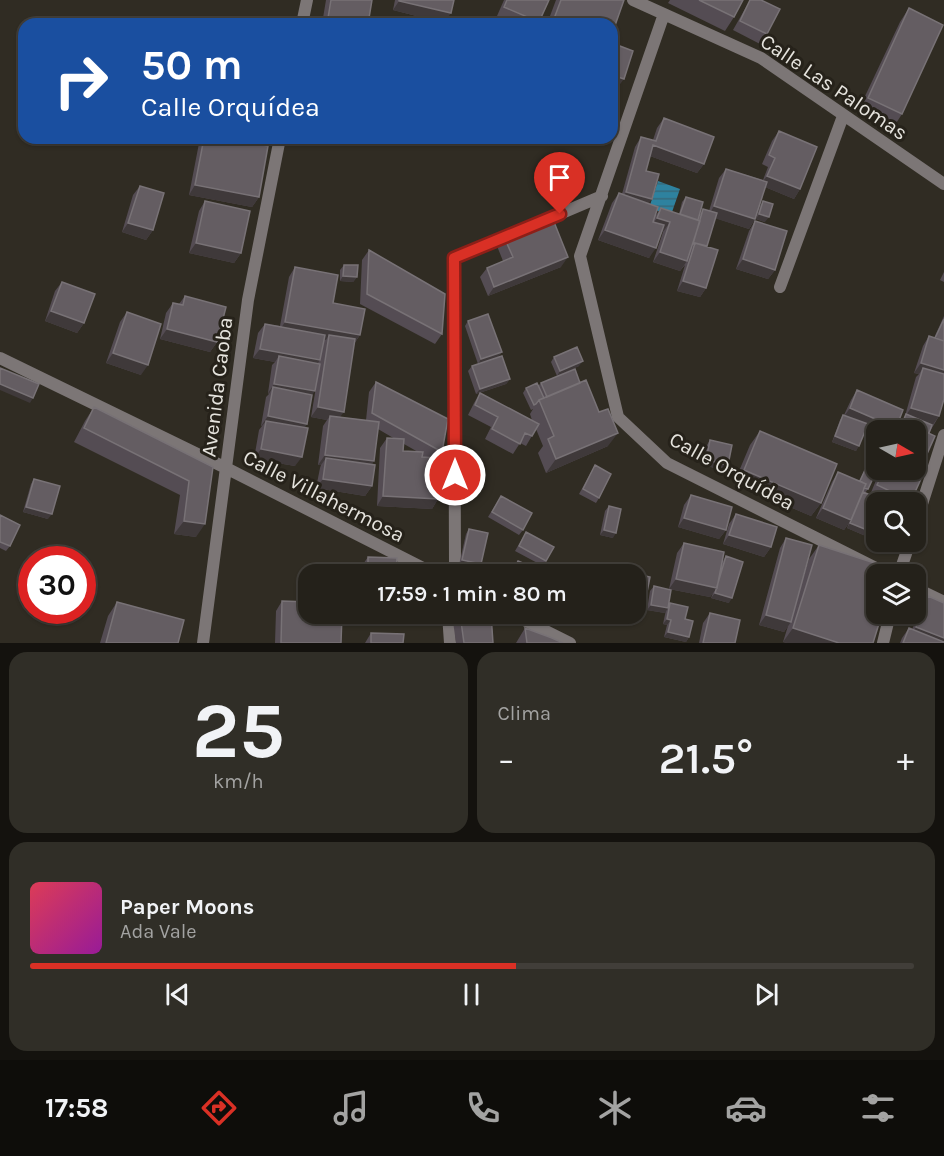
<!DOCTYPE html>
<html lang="es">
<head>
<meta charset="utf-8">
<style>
  :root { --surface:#24211a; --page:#302e27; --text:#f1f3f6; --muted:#a3a3a2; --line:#413e39; --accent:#d93025 }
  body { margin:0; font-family:Karla,sans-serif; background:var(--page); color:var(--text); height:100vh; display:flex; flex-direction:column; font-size:22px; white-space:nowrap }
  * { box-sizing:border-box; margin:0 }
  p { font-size:20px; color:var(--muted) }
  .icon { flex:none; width:33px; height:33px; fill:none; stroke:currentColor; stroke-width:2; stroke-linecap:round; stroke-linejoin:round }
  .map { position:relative; height:643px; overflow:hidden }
  .sheet { display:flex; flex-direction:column; gap:9px; padding:9px; background:#14120e; flex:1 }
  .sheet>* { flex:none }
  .guide { position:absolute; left:18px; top:18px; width:600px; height:126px; border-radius:18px; box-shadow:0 2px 4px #0004,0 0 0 2px var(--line); background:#1a4fa0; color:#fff; overflow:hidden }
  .needle { width:39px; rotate:99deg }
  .fabs { position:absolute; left:866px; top:420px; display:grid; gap:12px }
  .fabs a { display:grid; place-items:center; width:60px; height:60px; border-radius:12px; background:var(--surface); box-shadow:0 2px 4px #0004,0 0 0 2px var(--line); font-size:30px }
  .speed { position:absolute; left:18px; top:546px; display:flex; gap:12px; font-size:30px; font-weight:700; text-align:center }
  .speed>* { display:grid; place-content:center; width:78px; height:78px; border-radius:50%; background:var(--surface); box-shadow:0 2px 4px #0004,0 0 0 2px var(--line); line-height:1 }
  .speed .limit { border:9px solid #d22; background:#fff; color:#111 }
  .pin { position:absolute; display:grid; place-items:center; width:51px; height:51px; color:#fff; margin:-62px -26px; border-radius:50% 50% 50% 0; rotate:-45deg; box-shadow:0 0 6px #0007 }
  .pin .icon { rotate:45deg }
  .me { position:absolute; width:66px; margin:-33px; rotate:0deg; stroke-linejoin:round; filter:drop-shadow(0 0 4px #0008) }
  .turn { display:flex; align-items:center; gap:21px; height:126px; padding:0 24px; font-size:27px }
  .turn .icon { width:78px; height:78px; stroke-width:2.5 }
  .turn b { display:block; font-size:42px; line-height:51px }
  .big { font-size:45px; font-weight:600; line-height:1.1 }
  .sheet .card { flex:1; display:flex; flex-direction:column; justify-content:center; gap:9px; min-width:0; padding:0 21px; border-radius:18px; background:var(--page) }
  .sheet .dial { align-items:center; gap:0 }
  .dial b { font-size:78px; line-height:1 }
  .song { display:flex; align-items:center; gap:18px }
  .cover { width:72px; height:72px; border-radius:9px; background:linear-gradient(135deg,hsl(350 70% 55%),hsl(300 70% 35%)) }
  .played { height:6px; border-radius:3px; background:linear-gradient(90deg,var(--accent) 55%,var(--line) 55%) }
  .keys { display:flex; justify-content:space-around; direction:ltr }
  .heat { display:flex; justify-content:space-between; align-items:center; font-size:33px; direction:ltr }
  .sheet .tiles { flex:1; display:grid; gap:9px; grid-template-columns:1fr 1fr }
  .card:last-child { grid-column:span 2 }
  .trip { position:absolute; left:298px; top:564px; width:348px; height:60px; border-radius:18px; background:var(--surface); box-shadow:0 2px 4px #0004,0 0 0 2px var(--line); font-weight:600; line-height:60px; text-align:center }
  .menu { display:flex; height:96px; justify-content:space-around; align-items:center; background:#0e0d0a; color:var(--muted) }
  .menu .icon { width:42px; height:42px }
  .menu .on { color:var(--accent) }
  .menu b { font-size:27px; color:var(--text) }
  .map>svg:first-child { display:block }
</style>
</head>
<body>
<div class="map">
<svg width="944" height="643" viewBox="0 0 944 643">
  <defs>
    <pattern id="water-rules" width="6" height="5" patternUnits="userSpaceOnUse" patternTransform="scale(1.5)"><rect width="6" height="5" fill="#2e829f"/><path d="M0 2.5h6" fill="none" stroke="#37697a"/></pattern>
  </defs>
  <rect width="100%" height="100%" fill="#302c23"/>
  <path fill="url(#water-rules)" d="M658,181L680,189L671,215L649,208Z"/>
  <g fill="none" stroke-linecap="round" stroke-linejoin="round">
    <path stroke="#7c7676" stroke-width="12" d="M633,0L761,58L944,184
      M664,14L580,256L618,417L667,463L888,574
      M302,24L307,0
      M536,224L602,196
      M780,287L843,116
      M0,358L226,468L435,574
      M915,526L944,435
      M450,574L455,566L454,258L518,232
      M899,574L910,542
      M915,588L944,602
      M448,614L450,643
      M512,614L570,643
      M203,643L248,300L280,138
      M883,643L890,614"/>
  </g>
  <path fill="#544c53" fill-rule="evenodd" d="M326,0H372L368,24H322Z
    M395,0H454L444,23L393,10Z
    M504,0H549L538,24H514L497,16Z
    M556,0H624L612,24H547Z
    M670,0H743L734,17L725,31L668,3Z
    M750,0H761L767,34L760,44L733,30Z
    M909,8L902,114L893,128L858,111L900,22Z
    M664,118L704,164L697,173L650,156L646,171L649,204L656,215L661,208L679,214L682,202L686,197L700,214L703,209L709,211L719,178L726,169L763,180L768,167L762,164L772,141L779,131L800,189L794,199L765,187L755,219L749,229L715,218L707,246L706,288L700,297L677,291L685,265L680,271L653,262L663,232L662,231L649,258L598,240L612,203L619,193L622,194L635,147L641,137L653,140L657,128Z
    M200,138H254L252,143L259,197L252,207L189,195Z
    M140,186L153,230L146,240L122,232L133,195Z
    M205,201L241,253L234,263L189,253L199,211Z
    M763,201L765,222L756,219L760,206Z
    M755,221L775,270L768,279L736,269L749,231Z
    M504,237L561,267L488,296L480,277L487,268L503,261L497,246Z
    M369,250L442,334L435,344L360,304L362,260Z
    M344,265L357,277L353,282L340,281V270Z
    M295,267L333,303L360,335L354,344L340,417L366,420L369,392L376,382L442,452L436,461L438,499L432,509L377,506L380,448L387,438L395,439L378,429L372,465V486L365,496L316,488L320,468L321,465H318L323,426L327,420L311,417L316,387L312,395L307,424L304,428L295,466L254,459L259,430L262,426H261L266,397L269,394L268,393L272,365L275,362L253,358L258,333L265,324L280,326L289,277ZM404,444L418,452L403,451Z
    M944,272V282L940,280Z
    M62,282L84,323L77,333L45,321L55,291Z
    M185,296L217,342L210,352L160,339L166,313L173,303L179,304Z
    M127,312L141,375L106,363L120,322Z
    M944,316V399L939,416L929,433L916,475L903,470H915V430H899H900L898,429L905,416L916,377L919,374L914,373L923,346L929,336L934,338Z
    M468,321L502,352L498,357L478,364L465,326Z
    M554,357L579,366L557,376L551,362Z
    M472,366L510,379L506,384L476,394L468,371Z
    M541,383H580L608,446L546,473L538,453L543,446L536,429L526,446L520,443L513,454L485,439L491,427L468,415L474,403L480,393L532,420L530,414L533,409L531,410L523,393L526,388L539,385Z
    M857,390L866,428L856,451L832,442L840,420L843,415H844L851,400Z
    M94,407L213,467L196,537L174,534L180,495L74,442L85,421Z
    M760,431L821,503L811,516L734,483L750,445Z
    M710,440L728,465L724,470L702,465L707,445Z
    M595,465L599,498L596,503L579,494Z
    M865,470L868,489L865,493L870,495L879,473L882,470H899L911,501L910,502H887L885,501L868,537L847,528L849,523L844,530L816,518L832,482L838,472L859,481Z
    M34,479L48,519L23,512L31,484Z
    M691,495L726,530L719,539L678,527L684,505Z
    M501,496L523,530L519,535L488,517Z
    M609,506L613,538L600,535L605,511Z
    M736,514L771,547L764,557L723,544L729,524Z
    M0,515L10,546L6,551L0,548Z
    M469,529L481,564L477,569L459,565L466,534Z
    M526,532L546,561L543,566L515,551Z
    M786,538L800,588L809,559L819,545L873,643H787L783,642L788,626L784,632L759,625L780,548Z
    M684,543L723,561L726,556L729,603L711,598L713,593L710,597L669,589L677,553Z
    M368,557L396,574H361V567Z
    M654,586L668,606L670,603L685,619L689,637L686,642L664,637L667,625L663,624L666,610L665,613L647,610L650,591Z
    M928,596L944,643H900L902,638L909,628L912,630L921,606Z
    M282,601L341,643H275L276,611Z
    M117,602L178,643H100L108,616Z
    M710,613L735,643H699L703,623Z
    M452,614H491L493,643H456Z
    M545,614H563V618L559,623L545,615Z
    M525,628L563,643H516Z
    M371,633L403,643H365Z"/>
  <path fill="#3f393a" d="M399,1L451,13L444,23L393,10Z
    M612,75L624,79L614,92H612Z
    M204,138H236L254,141L247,151Z
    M653,145L704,164L697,173L647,155Z
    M767,176L800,189L794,199L760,185Z
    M195,185L259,197L252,207L189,195Z
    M626,192L652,199L645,209L619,202Z
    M714,206L755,219L749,229L708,216Z
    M759,214L769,217L765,222L756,219Z
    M657,218L670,222L663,232L650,228Z
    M128,223L153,230L146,240L122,232Z
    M605,230L656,248L649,258L598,240Z
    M196,243L241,253L234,263L189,253Z
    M660,252L687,261L680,271L653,262Z
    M568,257L561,267L488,296L494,287Z
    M743,259L775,270L768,279L736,269Z
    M343,276L357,277L353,282L340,281Z
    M683,281L706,288L700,297L677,291Z
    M51,311L84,323L77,333L45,321Z
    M285,322L360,335L353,345L329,335L326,340L279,331Z
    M167,329L217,342L210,352L160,339Z
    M260,349L320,360L313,370L279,356L275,362L253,358Z
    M502,352L498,357L478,364L481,359Z
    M113,353L148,365L141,375L106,363Z
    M583,361L579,366L557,376L560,371Z
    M921,363L944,370V381L923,368L919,374L914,373Z
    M510,379L506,384L476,394L480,389Z
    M0,384L33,398L30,403L0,390Z
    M274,384L315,391L308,401L273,387L269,394L268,393Z
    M318,407L344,412L337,421L330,416L327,420L311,417Z
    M850,408L896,428L894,430H876V432L843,418Z
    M911,408L939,416L932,426L904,418Z
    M268,416L307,424L300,434L266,421L262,426H261Z
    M618,433L608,446L546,473L556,459Z
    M835,436L859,446L856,451L832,442Z
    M261,449L302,457L295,466L254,459Z
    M325,455L374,461L367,471L326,458L321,465H318Z
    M706,460L728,465L724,470L702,465Z
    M915,462L922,465L916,475L903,470H915Z
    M744,470L821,503L811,516L734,483Z
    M323,479L372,486L365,496L316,488Z
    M383,496L438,499L432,509L377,506Z
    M26,507L52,514L48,519L23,512Z
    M823,508L851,520L844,530L816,518Z
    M684,518L726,530L719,539L678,527Z
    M184,521L205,524L196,537L174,534Z
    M850,523L872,532L868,537L847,528Z
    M604,530L616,533L613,538L600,535Z
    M729,535L771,547L764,557L723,544Z
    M876,542H884L897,545L893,550L874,545Z
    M462,560L481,564L477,569L459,565Z
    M676,579L717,588L710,597L669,589Z
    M715,593L732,598L729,603L711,598Z
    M636,600L645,602L641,607L636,606Z
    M651,605L668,608L665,613L647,610Z
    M766,615L791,622L784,632L759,625Z
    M667,619L671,620L667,625L663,624Z
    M916,627L944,638V643L910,636Z
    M793,628L839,643H787L783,642Z
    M668,632L689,637L686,642L664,637Z"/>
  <path fill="#645d62" stroke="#787276" stroke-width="1.5" d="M331,0H372L368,24H327Z
    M399,0H454L451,13L399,1Z
    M507,0H549L539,22L504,7Z
    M561,0H624L612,34V24H552Z
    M699,0H743L734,17Z
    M750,0H761L780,9L767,34L740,21Z
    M909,8L943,25L902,114L868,98Z
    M612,43L633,51L624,79L612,75Z
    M612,87L616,88L612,101Z
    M664,118L714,137L704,164L653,145L646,171L659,174L652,199L626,192L641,137L656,141Z
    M779,131L817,147L800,189L767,176L775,158L769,155Z
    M204,138H225L268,146L259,197L195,185Z
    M236,138H254V141Z
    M726,169L767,182L755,219L714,206Z
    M140,186L164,193L153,230L128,223Z
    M619,193L658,207L653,222L664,225L656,248L605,230Z
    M686,197L703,202L698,220L680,214Z
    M205,201L250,211L241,253L196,243Z
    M763,201L773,204L769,217L759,214Z
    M661,208L700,221L687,261L660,252L670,222L657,218Z
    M703,209L717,213L707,246L695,243V244H693Z
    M552,217L568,257L494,287L487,268L513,257L504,237Z
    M755,221L787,231L775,270L743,259Z
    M695,243L718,250L706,288L683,281Z
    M369,250L445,294L442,334L367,294Z
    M344,265H358L357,277L343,276Z
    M295,267L338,275L333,303L365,309L360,335L285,322Z
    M62,282L95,294L84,323L51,311Z
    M185,296L226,307L217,342L167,329L173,303L183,305Z
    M127,312L161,324L148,365L113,353Z
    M488,314L502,352L481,359L468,321Z
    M944,319V341L935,338Z
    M265,324L325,335L320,360L260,349Z
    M329,335L355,339L344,412L318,407Z
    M929,336L944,341V370L921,363Z
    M577,347L583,361L560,371L554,357Z
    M279,356L320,364L315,391L274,384Z
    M502,356L510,379L480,389L472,366Z
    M0,368L39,384L33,398L0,384Z
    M923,368L944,374V399L939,416L911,408Z
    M575,369L580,383L547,397L541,383Z
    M586,380L599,412L608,409L618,433L556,459L548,439L554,436L539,400Z
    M376,382L448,419L442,452L372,413Z
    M537,383L544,398L539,400L536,404L534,405L526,388Z
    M273,387L312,395L307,424L268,416Z
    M857,390L903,410L896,428L850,408Z
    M480,393L539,424L532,436L525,433L520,444L492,429L498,417L475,405Z
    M94,407L213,467L205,524L184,521L189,481L84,428Z
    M906,414L932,425L929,433L905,422L903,425L902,424Z
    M843,415L868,424L859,446L835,436Z
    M330,416L379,422L374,461L325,455Z
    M266,421L308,428L302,457L261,449Z
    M905,422L935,436L922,465L915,462V430H901Z
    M760,431L837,464L821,503L744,470Z
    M387,438L404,439L403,451L423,452L422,457L436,458L435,467H440L438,499L383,496Z
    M710,440L732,445L728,465L706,460Z
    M326,458L375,465L372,486L323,479Z
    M595,465L611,474L599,498L583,489Z
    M865,470L875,474L868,489L864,488L866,484L860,481Z
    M884,470H899L921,479L911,501L877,485Z
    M838,472L866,484L851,520L823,508Z
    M34,479L60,486L52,514L26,507Z
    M863,492L885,501L884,502H876V522L872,532L850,523Z
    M691,495L732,507L726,530L684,518Z
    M501,496L532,513L523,530L492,512Z
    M609,506L621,509L616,533L604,530Z
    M736,514L777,527L771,547L729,535Z
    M0,515L20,525L10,546L0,542Z
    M469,529L488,533L481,564L462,560Z
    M526,532L554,547L546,561L519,546Z
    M786,538L812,545L791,622L766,615Z
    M884,542H898L897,545Z
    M684,543L724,552L717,588L676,579Z
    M819,545L896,570L894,574H876V614H882L873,643H839L793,628Z
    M726,556L743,562L732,598L715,593Z
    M368,557L397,558L396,574H368Z
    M518,561L537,569L535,574H512Z
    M633,573L650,577L645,602L636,600V574H632Z
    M654,586L671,590L668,608L651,605Z
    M928,596L944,603V638L916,627Z
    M282,601L309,602V614H342L341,643H281Z
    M117,602L184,620L178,643H106Z
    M670,603L688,607L685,619L693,621L689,637L668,632L671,620L667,619Z
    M710,613L740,620L735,643H703Z
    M460,614H491L493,643H464Z
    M555,614H563V618Z
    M525,628L552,638L563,643H527Z
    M909,628L944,642V643H903Z
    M371,633L404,634L403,643H371Z"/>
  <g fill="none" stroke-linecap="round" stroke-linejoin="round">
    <g stroke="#8d1f18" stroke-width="15">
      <path id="route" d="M455,475L454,258L560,214"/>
    </g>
    <use href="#route" stroke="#d93025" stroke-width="10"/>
  </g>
  <g text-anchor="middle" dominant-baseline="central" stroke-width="6" stroke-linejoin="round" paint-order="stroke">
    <g font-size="21" fill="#e6e4de" stroke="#26221a">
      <text transform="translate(834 87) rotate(34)">Calle Las Palomas</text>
      <text transform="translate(217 387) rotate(-83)">Avenida Caoba</text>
      <text transform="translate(732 471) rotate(29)">Calle Orquídea</text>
      <text transform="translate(324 496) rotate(27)">Calle Villahermosa</text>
    </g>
  </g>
</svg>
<div class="fabs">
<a><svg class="needle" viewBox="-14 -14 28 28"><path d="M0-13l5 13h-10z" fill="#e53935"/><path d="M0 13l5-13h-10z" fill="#a3a3a2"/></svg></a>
<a><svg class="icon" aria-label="search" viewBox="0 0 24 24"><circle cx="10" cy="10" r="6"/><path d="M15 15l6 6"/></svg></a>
<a><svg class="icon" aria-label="layers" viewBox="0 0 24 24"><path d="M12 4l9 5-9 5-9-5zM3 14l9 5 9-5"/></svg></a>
</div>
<div class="speed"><div class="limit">30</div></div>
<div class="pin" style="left:560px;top:214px;background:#d93025"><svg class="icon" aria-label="arrive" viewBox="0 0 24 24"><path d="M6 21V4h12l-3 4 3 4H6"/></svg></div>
<svg class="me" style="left:455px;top:475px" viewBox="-20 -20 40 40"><circle r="17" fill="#d93025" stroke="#fff" stroke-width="3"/><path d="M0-11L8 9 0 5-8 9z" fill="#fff"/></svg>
<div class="trip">17:59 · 1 min · 80 m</div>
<div class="guide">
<div class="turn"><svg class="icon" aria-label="right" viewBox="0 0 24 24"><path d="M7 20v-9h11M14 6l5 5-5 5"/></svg><div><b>50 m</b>Calle Orquídea</div></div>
</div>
</div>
<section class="sheet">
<div class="tiles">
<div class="card dial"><b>25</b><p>km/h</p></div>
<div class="card"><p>Clima</p>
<div class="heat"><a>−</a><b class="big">21.5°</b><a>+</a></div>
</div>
<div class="card">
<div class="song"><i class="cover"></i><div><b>Paper Moons</b><p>Ada Vale</p></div></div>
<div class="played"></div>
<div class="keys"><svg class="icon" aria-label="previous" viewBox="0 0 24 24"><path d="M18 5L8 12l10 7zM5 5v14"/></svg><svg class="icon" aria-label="pause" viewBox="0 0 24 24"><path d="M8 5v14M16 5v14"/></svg><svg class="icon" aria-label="next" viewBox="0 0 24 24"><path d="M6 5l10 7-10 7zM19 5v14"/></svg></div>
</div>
</div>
</section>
<nav class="menu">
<b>17:58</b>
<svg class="icon on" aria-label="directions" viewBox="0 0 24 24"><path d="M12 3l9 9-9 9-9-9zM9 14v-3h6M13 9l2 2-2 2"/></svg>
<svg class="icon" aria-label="music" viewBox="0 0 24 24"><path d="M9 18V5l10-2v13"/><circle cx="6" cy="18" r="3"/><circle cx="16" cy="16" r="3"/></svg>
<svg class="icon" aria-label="phone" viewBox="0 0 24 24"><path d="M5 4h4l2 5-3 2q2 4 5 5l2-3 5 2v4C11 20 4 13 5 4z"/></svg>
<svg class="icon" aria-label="climate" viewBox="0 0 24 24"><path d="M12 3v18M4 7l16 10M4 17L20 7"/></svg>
<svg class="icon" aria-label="car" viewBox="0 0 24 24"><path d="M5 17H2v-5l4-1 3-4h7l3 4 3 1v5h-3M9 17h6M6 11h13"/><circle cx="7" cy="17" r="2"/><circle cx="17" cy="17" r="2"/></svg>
<svg class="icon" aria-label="filters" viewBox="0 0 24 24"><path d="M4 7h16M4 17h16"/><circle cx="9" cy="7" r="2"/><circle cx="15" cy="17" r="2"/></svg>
</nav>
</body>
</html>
